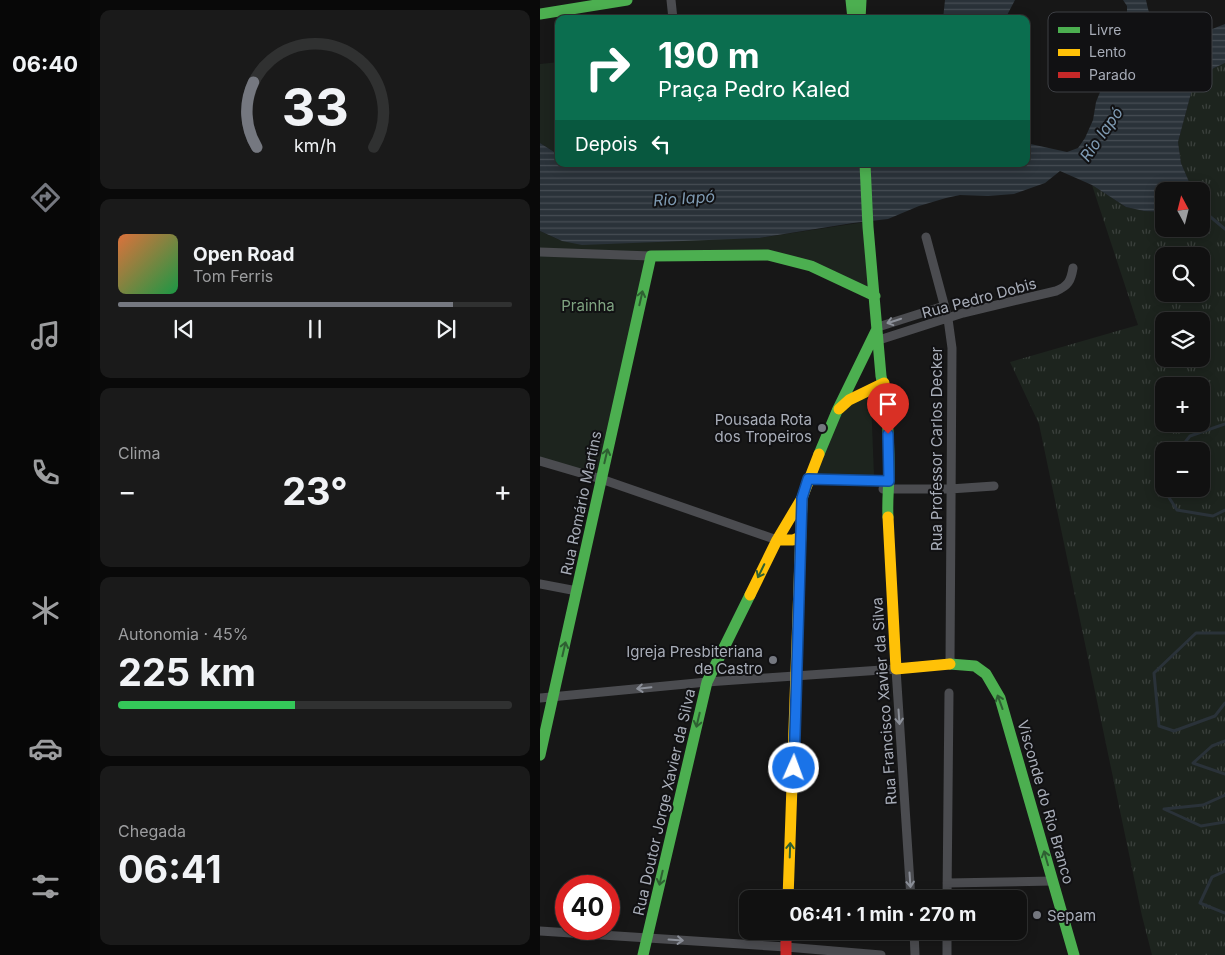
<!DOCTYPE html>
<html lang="pt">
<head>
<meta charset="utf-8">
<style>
  :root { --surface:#111; --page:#1a1a1a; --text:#f1f3f6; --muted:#9c9d9f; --line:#303131; --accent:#757880 }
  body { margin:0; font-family:Inter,sans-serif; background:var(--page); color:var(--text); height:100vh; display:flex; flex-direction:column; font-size:19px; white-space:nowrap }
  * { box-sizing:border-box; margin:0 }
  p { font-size:16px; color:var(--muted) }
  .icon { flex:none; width:28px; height:28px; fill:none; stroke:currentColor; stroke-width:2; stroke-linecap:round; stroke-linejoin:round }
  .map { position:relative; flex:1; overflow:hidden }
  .drawer { display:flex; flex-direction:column; gap:10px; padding:10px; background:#090909; width:450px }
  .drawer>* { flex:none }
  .banner { position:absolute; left:15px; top:15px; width:475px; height:152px; border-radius:10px; box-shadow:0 2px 12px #0003,0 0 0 1px var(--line); background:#0b6e4f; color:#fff; overflow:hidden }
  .needle { width:32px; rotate:353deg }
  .buttons { position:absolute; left:615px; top:182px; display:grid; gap:10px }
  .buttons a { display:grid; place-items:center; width:55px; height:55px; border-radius:10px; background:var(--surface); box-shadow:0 2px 12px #0003,0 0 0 1px var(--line); font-size:25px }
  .speed { position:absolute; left:15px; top:875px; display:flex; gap:10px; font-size:25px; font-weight:700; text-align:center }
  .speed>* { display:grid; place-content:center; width:65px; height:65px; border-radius:50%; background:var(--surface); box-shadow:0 2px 12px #0003,0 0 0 1px var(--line); line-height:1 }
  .speed .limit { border:8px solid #d22; background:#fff; color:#111 }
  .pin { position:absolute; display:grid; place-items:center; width:42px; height:42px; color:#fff; margin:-51px -21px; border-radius:50% 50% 50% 0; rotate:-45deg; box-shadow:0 0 5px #0007 }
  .pin .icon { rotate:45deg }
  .me { position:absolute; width:55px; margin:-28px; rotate:2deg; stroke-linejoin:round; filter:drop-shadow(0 0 4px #0008) }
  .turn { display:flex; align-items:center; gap:18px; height:105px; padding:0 20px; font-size:22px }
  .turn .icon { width:65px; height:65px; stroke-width:2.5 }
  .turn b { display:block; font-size:35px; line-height:42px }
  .then { display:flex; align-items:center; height:48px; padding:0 20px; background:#0003; gap:10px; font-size:19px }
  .big { font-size:38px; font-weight:700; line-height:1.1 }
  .drawer .widget { flex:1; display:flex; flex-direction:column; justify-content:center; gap:8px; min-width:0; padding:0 18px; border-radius:10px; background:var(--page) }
  .drawer .dial { align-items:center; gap:0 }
  .dial svg { height:130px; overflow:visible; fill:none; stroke:var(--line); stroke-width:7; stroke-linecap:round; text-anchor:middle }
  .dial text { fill:var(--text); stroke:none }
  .song { display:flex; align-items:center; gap:15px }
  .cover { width:60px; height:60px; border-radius:8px; background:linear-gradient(135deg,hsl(20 70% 55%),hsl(140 70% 35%)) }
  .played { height:5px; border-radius:2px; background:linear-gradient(90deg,var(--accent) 85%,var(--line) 85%) }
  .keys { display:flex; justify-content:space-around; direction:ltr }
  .heat { display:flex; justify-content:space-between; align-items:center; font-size:28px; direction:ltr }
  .charge { height:8px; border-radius:4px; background:linear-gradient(90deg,#34c759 45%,var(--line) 0) }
  .trip { position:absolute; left:199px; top:890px; width:288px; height:50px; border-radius:10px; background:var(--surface); box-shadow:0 2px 12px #0003,0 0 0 1px var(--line); font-weight:700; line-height:50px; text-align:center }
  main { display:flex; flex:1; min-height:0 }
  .tab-bar { display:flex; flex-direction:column; width:90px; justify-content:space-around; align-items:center; background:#070707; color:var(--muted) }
  .tab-bar .icon { width:35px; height:35px }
  .tab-bar .current { color:var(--accent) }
  .tab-bar b { font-size:22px; color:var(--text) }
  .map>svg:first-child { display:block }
</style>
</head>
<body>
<main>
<nav class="tab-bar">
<b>06:40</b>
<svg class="icon current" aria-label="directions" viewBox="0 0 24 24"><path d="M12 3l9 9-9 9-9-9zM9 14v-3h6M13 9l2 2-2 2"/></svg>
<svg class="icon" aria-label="music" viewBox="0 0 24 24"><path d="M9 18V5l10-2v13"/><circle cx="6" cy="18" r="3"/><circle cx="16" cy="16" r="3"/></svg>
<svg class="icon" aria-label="phone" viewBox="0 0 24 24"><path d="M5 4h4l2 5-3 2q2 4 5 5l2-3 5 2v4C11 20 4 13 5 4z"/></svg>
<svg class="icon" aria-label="climate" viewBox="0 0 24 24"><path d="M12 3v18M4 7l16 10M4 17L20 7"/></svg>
<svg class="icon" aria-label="car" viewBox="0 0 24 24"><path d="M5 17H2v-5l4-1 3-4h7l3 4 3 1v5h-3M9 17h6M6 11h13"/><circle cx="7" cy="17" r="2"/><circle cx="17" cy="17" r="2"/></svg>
<svg class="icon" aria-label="filters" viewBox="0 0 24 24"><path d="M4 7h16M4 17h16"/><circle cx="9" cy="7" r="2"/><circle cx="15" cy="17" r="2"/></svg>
</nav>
<section class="drawer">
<div class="widget dial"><svg viewBox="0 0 100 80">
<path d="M14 69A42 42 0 1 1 86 69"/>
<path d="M14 69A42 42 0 0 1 12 29" stroke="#757880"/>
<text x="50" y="56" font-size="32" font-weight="700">33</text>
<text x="50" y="72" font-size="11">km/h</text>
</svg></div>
<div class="widget">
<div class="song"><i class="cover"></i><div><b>Open Road</b><p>Tom Ferris</p></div></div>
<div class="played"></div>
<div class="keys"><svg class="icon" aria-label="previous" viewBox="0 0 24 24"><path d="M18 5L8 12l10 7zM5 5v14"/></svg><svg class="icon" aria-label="pause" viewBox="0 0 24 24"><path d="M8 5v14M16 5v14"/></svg><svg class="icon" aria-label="next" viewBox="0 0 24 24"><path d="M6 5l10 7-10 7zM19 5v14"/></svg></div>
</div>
<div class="widget"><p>Clima</p>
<div class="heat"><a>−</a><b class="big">23°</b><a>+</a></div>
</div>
<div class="widget"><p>Autonomia · 45%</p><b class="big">225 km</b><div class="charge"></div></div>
<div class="widget"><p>Chegada</p><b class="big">06:41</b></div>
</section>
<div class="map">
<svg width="685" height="955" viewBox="0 0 685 955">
  <defs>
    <pattern id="grass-tufts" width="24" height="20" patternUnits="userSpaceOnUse" patternTransform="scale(1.25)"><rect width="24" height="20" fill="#1d241e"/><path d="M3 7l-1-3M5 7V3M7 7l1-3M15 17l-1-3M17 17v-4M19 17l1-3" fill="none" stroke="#3b413d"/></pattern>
    <pattern id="water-rules" width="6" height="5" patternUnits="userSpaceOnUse" patternTransform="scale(1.25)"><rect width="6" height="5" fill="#2a3239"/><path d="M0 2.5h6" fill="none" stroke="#464d54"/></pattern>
  </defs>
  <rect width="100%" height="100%" fill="#171717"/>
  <path fill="url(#grass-tufts)" fill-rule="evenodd" d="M685,63V955H612L602,916L499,424L470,362L598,325L552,185L586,207L604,211L624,212V229H661V211H664L661,206V191H653L641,163L638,142L654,82L674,68ZM624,256H661V294H624ZM624,321H661V359H624ZM624,386H661V424H624ZM624,451H661V489H624Z"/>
  <path fill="#1d241e" d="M19,62V155L0,143V64Z
    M325,222L331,288L274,263L0,251V231L22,241L219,238Z
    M0,255L106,259L59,476L0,458Z
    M318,398L331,399L334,475L273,477L306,404Z"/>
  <path fill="url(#water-rules)" d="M405,0H475L465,19H403Z
    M583,0H606C617,56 644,40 685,24V63L674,68L654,82L638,142L641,163L653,191H624V212L604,211L586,207L552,185L520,171L505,183L474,194L448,196L420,195L406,198L379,206L348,219L313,223L219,238L42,245L22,241L0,231V143L19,155V164H486V143L527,152L538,148L545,138L553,120L556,102L569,70L587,35V6Z"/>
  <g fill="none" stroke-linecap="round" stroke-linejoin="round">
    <path stroke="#2a3239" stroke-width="3" d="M661,209L685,229
      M638,451L650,436L685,424
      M629,489L628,496L637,510L673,516L685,510
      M685,633H656L614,673L619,726L634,731L675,716L685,703
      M685,741L672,746L653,763L685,774
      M685,795L663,805L624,809L661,826L685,822
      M685,871L672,877L660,903L685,913"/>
    <path stroke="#4b4c50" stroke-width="9" d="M131,0L133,19
      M386,237L408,319L412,348L410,664
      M0,252L111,256
      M338,327L404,306
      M339,340L423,313L516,291C528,286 531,281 533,268
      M0,461L61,479L237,540
      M268,479L349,481
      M343,489H410L454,486
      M0,584L37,591
      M0,698L167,682L356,669L371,899
      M407,883L513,881
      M407,899L409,693
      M0,931L246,947L341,955
      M374,931L375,955
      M407,931V955"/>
    <path stroke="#4caf50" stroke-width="11" d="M311,0L313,19
      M0,14L87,0
      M320,19L321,0
      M325,164L328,227L341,376C348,406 349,439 349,470C349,486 347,501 348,517
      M279,454L297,411L337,329
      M410,664L435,666L446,674L460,698L534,955
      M0,755L111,256L228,255L271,266L335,296
      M103,955L167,682L210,595"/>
    <path stroke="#ffc107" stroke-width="11" d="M299,409L309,400L344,383
      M348,517L356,669L410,664
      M237,540H253L260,537
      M210,595L237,540L262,498L279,454
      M248,899L262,500"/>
    <path stroke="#c62828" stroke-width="11" d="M246,931V955"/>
  </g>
  <defs><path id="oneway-shaft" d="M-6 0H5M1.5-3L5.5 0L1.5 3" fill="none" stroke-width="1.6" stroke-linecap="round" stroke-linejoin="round" transform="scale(1.25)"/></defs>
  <g stroke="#2e6032">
    <use href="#oneway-shaft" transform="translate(101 298) rotate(-77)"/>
    <use href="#oneway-shaft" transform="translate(66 456) rotate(-77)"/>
    <use href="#oneway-shaft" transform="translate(221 571) rotate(116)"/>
    <use href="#oneway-shaft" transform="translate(24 649) rotate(-77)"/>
    <use href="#oneway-shaft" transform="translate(460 702) rotate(-110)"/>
    <use href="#oneway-shaft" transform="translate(158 720) rotate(103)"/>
    <use href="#oneway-shaft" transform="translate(250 850) rotate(-88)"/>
    <use href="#oneway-shaft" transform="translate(506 858) rotate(-106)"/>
    <use href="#oneway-shaft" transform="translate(121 878) rotate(103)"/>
  </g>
  <g stroke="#8c9099">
    <use href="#oneway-shaft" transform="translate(354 321) rotate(162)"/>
    <use href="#oneway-shaft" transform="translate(104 688) rotate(174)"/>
    <use href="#oneway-shaft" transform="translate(359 717) rotate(86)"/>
    <use href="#oneway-shaft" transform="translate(370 880) rotate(86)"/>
    <use href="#oneway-shaft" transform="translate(136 940) rotate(4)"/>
  </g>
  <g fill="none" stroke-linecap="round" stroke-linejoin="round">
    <g stroke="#114b97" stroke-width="12">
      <path id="route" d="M254,768L262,498L268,479L349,481L348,434"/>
    </g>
    <use href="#route" stroke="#1a73e8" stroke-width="9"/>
  </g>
  <g fill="#757880" stroke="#111113" stroke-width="2">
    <circle cx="282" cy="428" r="5"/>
    <circle cx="233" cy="660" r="5"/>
    <circle cx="497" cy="915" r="5"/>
  </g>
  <g text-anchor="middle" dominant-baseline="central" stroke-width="4" stroke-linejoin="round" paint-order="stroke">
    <g font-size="15" fill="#a8adb8" stroke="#111113">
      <text transform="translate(439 298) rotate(-15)">Rua Pedro Dobis</text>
      <text transform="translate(396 449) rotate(-90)">Rua Professor Carlos Decker</text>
      <text transform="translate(41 503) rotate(-78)">Rua Romário Martins</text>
      <text transform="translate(344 701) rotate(-94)">Rua Francisco Xavier da Silva</text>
      <text transform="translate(124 802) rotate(-77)">Rua Doutor Jorge Xavier da Silva</text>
      <text transform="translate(506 802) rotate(74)">Visconde do Rio Branco</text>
    </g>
    <g font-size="15" fill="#7fa381" stroke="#111113">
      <text x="48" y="305">Prainha</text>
    </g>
    <g font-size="15" fill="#a8adb8" stroke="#111113" text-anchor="end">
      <text x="272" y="419">Pousada Rota<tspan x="272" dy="17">dos Tropeiros</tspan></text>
      <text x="223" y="651">Igreja Presbiteriana<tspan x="223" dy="17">de Castro</tspan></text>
      <text x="507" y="915" text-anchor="start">Sepam</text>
    </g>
    <g font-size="16" font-style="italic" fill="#7f9bb3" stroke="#111113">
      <text transform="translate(561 134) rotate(-55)">Rio Iapó</text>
      <text transform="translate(144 198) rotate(-4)">Rio Iapó</text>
    </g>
  </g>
  <rect x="508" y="12" width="164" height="80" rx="8" fill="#111113" stroke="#3e4045" stroke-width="1"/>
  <rect x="518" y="27" width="22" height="6" fill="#4caf50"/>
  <rect x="518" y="49" width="22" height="7" fill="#ffc107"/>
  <rect x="518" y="72" width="22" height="6" fill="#c62828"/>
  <g font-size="14" fill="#a8adb8">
    <text x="549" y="35">Livre</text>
    <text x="549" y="57">Lento</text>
    <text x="549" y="80">Parado</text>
  </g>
</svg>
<div class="buttons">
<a><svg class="needle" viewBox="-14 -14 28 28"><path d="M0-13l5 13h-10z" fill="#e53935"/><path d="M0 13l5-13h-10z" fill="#9c9d9f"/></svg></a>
<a><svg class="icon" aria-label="search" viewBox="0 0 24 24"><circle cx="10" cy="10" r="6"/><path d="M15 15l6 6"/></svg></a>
<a><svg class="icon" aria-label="layers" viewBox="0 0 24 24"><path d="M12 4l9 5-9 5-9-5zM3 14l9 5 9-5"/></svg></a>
<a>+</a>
<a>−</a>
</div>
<div class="speed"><div class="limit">40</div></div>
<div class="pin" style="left:348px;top:434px;background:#d93025"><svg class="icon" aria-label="arrive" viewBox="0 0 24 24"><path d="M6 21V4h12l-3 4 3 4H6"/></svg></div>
<svg class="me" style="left:254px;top:768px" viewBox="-20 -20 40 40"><circle r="17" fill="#1a73e8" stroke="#fff" stroke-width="3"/><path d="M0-11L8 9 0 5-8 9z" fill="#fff"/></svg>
<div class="trip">06:41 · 1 min · 270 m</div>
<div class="banner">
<div class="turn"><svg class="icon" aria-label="right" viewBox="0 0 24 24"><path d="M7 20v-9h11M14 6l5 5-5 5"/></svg><div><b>190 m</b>Praça Pedro Kaled</div></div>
<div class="then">Depois<svg class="icon" aria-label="left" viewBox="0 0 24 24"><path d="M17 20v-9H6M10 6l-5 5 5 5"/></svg></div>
</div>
</div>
</main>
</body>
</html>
